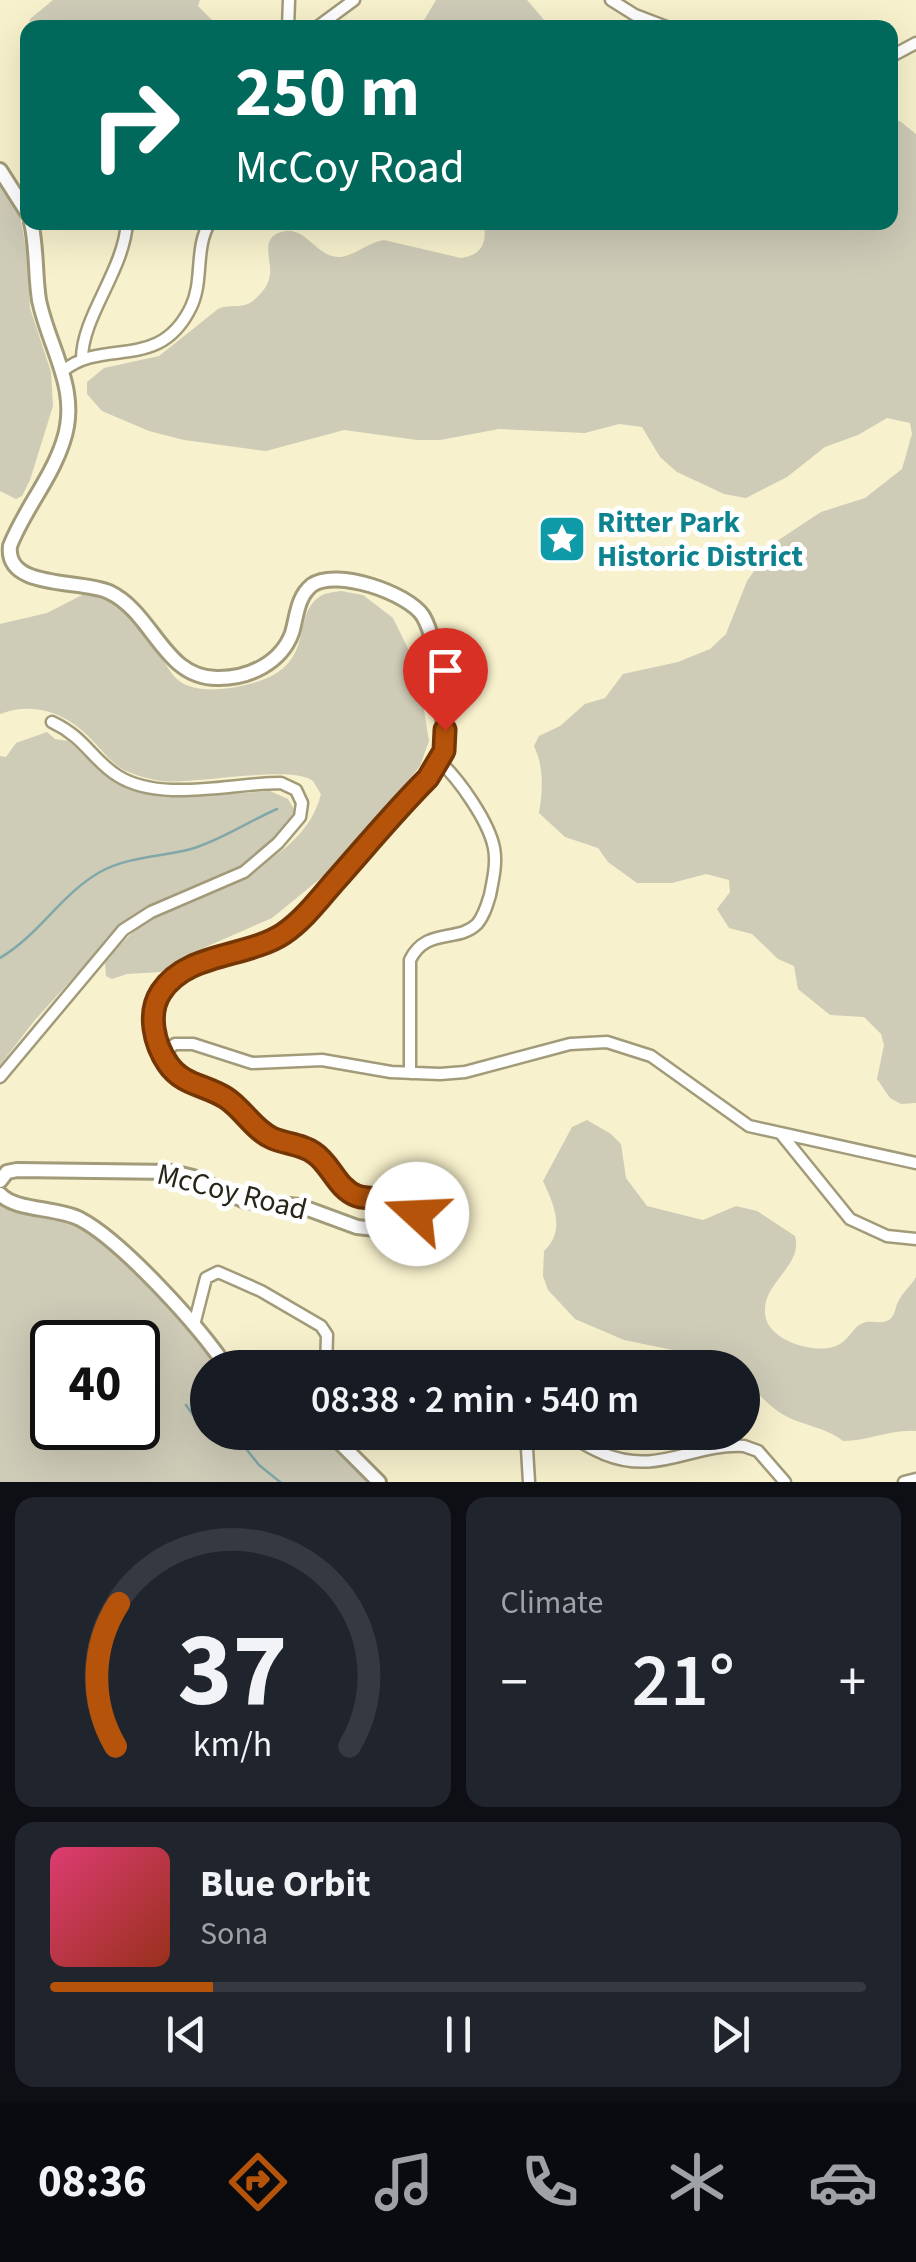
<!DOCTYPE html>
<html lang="en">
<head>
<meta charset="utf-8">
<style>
  :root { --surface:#171b24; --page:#20242c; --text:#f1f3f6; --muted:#9ea1a6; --line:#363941; --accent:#b45309 }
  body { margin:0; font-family:"Source Sans 3",sans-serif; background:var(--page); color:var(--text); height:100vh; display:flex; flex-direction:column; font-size:38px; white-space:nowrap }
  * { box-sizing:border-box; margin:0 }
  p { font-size:32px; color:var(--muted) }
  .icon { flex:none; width:55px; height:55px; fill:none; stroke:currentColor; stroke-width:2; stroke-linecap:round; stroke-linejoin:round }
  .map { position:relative; height:1482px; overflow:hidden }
  .details { display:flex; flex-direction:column; gap:15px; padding:15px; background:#0d0f14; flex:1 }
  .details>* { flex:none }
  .guide { position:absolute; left:20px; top:20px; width:878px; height:210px; border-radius:20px; box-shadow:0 10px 40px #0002; background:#00695c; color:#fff; overflow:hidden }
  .speed { position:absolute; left:30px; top:1320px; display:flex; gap:20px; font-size:50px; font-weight:700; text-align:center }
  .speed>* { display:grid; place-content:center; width:130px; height:130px; border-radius:50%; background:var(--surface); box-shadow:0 10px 40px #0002; line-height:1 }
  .speed .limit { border:5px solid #111; border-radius:15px; background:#fff; color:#111 }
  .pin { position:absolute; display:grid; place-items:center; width:85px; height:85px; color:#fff; margin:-102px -42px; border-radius:50% 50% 50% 0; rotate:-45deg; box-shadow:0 0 10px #0007 }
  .pin .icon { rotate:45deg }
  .me { position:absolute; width:110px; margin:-55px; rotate:290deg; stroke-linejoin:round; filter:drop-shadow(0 0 8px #0008) }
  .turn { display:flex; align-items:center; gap:35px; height:210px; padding:0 50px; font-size:45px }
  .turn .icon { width:130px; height:130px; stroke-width:2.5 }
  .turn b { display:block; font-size:70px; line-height:85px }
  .big { font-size:75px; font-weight:600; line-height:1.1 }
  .details .widget { flex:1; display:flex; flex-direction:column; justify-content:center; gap:15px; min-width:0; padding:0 35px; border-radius:20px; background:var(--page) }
  .details .dial { align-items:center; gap:0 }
  .dial svg { height:260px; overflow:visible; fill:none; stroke:var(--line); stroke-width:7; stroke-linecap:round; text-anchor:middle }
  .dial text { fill:var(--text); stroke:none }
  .song { display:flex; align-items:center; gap:30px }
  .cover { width:120px; height:120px; border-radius:15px; background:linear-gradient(135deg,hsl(340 70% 55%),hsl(10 70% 35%)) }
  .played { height:10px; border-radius:5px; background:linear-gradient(90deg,var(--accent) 20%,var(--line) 20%) }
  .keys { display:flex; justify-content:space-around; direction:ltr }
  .heat { display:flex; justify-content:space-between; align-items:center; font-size:55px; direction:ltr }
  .details .tiles { flex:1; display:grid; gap:15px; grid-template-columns:1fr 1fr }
  .widget:last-child { grid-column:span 2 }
  .trip { position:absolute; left:190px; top:1350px; width:570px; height:100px; border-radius:50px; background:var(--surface); box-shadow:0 10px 40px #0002; font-weight:600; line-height:100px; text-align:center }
  .tab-bar { display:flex; height:160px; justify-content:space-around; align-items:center; background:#090b0e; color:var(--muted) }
  .tab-bar .icon { width:70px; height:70px }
  .tab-bar .selected { color:var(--accent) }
  .tab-bar b { font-size:45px; color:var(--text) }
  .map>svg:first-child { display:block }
</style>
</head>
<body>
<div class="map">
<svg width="916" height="1482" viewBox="0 0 916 1482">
  <rect width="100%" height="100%" fill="#f8f1cd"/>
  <path fill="#cecbb7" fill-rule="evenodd" d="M53,0H200L198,6L219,27H29L30,19Z
    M436,0H527L550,27H420Z
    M900,121L916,134V1103L901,1104L890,1098L877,1079L884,1045L881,1034L864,1017L830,1015L798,989L794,966L778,959L752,934L729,928L717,909L730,892L729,880L706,874L672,883H637L608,862L598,848L565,837L539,813C543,790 544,767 534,746L539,736L560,726L585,704L605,698L623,674L678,662L710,649L726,634L747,581L774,543L821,512L865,498L902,469L912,434L910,423L887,418L858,435L825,447L787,477L746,498L724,494L677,472L660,457L642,427L619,424L585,433L499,429L440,440H417L344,430L266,451L184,440L149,431L102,411L87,394V382L104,368L159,356L218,309C231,303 243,310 254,300C262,293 269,285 270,274C272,259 258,235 286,231C307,228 318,259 341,257C356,255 369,242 384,240L461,258C482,255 487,243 484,223L890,222V122Z
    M0,186L17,209L21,221L27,254L30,308L51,372L53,406L30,480L22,496L16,499L0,491Z
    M341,591L363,595L393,618L417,667L429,741L420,766L343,860L272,918L185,956L161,972L127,974L112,979L106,976L105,962C117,948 129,934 144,924C199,888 303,868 321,794C319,791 315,784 313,781C292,764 194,785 161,781C149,779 134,775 124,770C110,762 101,749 90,738C66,713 34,701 0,714V624L47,613L86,593C113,599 137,618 153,641C161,653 167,671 178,680C196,695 232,689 253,683C318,665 290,618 319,597C324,593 334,592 341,591Z
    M47,732L55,739L69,741L106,776L136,791L202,796L270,791L288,799L295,811L277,838L249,863L162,900L123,923L35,1020L0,1065V756L6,757L16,743Z
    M587,1120L611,1134L621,1144L626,1178L647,1206L703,1220L736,1206L757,1211L795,1236C804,1268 757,1284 766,1319C773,1343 821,1356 840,1344C849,1339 854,1326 863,1323C872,1319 884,1327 892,1317C896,1312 895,1307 898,1302C902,1293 911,1286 916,1277V1431C892,1429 868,1441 843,1441C824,1426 802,1426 782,1414C767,1405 757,1390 743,1382L742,1368L702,1367L692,1354L624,1340L575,1319L548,1290L543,1276L544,1251C566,1230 554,1205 543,1181L572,1127Z
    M0,1205C24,1216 52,1212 76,1223C123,1245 189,1326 221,1367L208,1368V1432L308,1433L342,1450L374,1482H0ZM52,1342H138V1428H52Z"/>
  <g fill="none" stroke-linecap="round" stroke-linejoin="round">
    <path stroke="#81a8a9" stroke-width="2.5" d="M0,958C40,934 60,895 100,872C129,856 161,857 191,849C220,841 249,821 277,809
      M186,1405L196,1419L208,1425
      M221,1432L243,1445L259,1465L280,1482"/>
    <g stroke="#a29b7a" stroke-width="15">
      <path id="minor" d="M611,0L635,15L669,28
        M288,28L289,0
        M316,28L354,0
        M890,57L916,43
        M82,359C82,316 124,271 127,222
        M63,371C104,337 159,373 191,307C204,280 194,248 210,222
        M162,1053L175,1044H193L252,1063L322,1060L391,1072L440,1074L465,1072L570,1044L607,1042L651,1056L749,1126L916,1163
        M410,1073V960C426,927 458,943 477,924C484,916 487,905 490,895C493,880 497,863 494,848C489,822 459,779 440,762
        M0,1077L123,930L151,912L244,872L278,843L300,817L302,803L296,790L281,783C232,783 161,803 118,776C92,760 86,738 52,722
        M782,1135L850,1219L887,1236L916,1239
        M194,1325L206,1278L218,1272L261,1291L321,1326L327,1335L326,1368
        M526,1432L529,1482
        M570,1432C579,1443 591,1448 604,1454C659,1476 692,1443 744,1446L758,1451L785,1482
        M904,1482L916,1479"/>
    </g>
    <g stroke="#a29b7a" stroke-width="18">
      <path id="tertiary" d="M0,170L28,214
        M0,1181L7,1172L17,1170L173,1172L193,1177L245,1201L300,1206L357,1227L394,1231L413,1227L417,1214L409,1202L369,1199L348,1192L317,1154L265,1134L226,1098L182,1079L169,1066L162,1053L155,1033L153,1011L161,991L178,975L217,957L271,940L291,927L428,777C450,750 445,724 439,691C436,668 435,636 423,616C408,593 336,568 312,585C297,597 297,616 292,633C281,663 249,678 219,678C164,680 154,613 109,592C81,579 5,590 10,546C24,510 51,479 63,442C81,390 49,349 39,300C35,274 37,248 31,222
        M0,1194C15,1211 57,1207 80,1219C122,1241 200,1327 227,1368
        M323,1432L339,1442L379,1482"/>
    </g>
    <use href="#minor" stroke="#fff" stroke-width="10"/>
    <use href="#tertiary" stroke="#fff" stroke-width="12"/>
  </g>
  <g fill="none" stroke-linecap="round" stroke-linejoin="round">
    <g stroke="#753606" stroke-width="25">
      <path id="route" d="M417,1214C408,1190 377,1203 357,1196C337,1189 331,1164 314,1153C302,1144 285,1144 272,1138C253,1129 243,1109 226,1098C206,1085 182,1085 168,1064C154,1044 147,1013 161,992C187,952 246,958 283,934C304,920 320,898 336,880C367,845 396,810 428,778L444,751L445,730"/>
    </g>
    <use href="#route" stroke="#b45309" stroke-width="18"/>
  </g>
  <defs>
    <g id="sight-square" transform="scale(2.5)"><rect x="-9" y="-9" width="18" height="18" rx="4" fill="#0f9aa8" stroke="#fff"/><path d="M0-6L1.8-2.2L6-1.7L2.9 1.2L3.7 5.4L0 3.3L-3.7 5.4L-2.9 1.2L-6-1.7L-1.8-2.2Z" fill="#fff"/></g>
  </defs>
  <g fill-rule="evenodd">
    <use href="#sight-square" x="562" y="539"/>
  </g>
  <g text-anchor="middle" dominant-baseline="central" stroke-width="10" stroke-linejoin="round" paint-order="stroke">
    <g font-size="30" font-weight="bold" fill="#0d838f" stroke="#fff" text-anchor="start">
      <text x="597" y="522">Ritter Park<tspan x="597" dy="34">Historic District</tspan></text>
    </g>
    <g font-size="30" fill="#282518" stroke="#fff">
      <text transform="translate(232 1192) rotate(14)">McCoy Road</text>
    </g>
  </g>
</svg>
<div class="speed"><div class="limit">40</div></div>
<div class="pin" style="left:445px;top:730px;background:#d93025"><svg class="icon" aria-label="arrive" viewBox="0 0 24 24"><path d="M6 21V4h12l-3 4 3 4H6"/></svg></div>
<svg class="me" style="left:417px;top:1214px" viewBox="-20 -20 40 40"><circle r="19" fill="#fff"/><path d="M0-13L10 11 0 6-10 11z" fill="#b45309"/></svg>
<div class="trip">08:38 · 2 min · 540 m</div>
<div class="guide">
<div class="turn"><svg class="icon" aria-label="right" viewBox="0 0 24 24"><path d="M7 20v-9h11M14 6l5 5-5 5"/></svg><div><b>250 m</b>McCoy Road</div></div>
</div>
</div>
<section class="details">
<div class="tiles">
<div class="widget dial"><svg viewBox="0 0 100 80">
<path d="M14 69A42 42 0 1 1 86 69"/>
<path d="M14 69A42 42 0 0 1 15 25" stroke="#b45309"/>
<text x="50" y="56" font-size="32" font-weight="700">37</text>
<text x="50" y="72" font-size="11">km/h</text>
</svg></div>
<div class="widget"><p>Climate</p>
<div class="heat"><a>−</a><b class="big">21°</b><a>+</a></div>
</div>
<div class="widget">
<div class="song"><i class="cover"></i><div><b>Blue Orbit</b><p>Sona</p></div></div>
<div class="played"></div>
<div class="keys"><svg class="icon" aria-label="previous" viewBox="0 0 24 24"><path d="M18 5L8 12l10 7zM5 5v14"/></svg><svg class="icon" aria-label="pause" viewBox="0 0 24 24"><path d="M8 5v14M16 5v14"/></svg><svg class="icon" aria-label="next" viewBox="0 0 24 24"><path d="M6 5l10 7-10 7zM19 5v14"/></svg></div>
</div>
</div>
</section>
<nav class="tab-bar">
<b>08:36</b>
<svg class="icon selected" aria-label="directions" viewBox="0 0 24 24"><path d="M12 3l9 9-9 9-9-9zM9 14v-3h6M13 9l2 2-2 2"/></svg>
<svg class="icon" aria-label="music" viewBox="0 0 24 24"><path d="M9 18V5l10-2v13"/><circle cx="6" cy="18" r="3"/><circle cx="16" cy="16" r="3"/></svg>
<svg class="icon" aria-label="phone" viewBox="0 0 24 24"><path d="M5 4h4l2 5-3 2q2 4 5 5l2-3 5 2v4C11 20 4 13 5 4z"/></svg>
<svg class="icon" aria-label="climate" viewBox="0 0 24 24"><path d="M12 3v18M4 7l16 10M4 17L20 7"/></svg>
<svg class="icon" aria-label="car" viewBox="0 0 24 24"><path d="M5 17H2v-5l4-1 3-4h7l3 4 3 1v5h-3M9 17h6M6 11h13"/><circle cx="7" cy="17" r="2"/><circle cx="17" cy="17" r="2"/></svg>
</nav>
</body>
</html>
